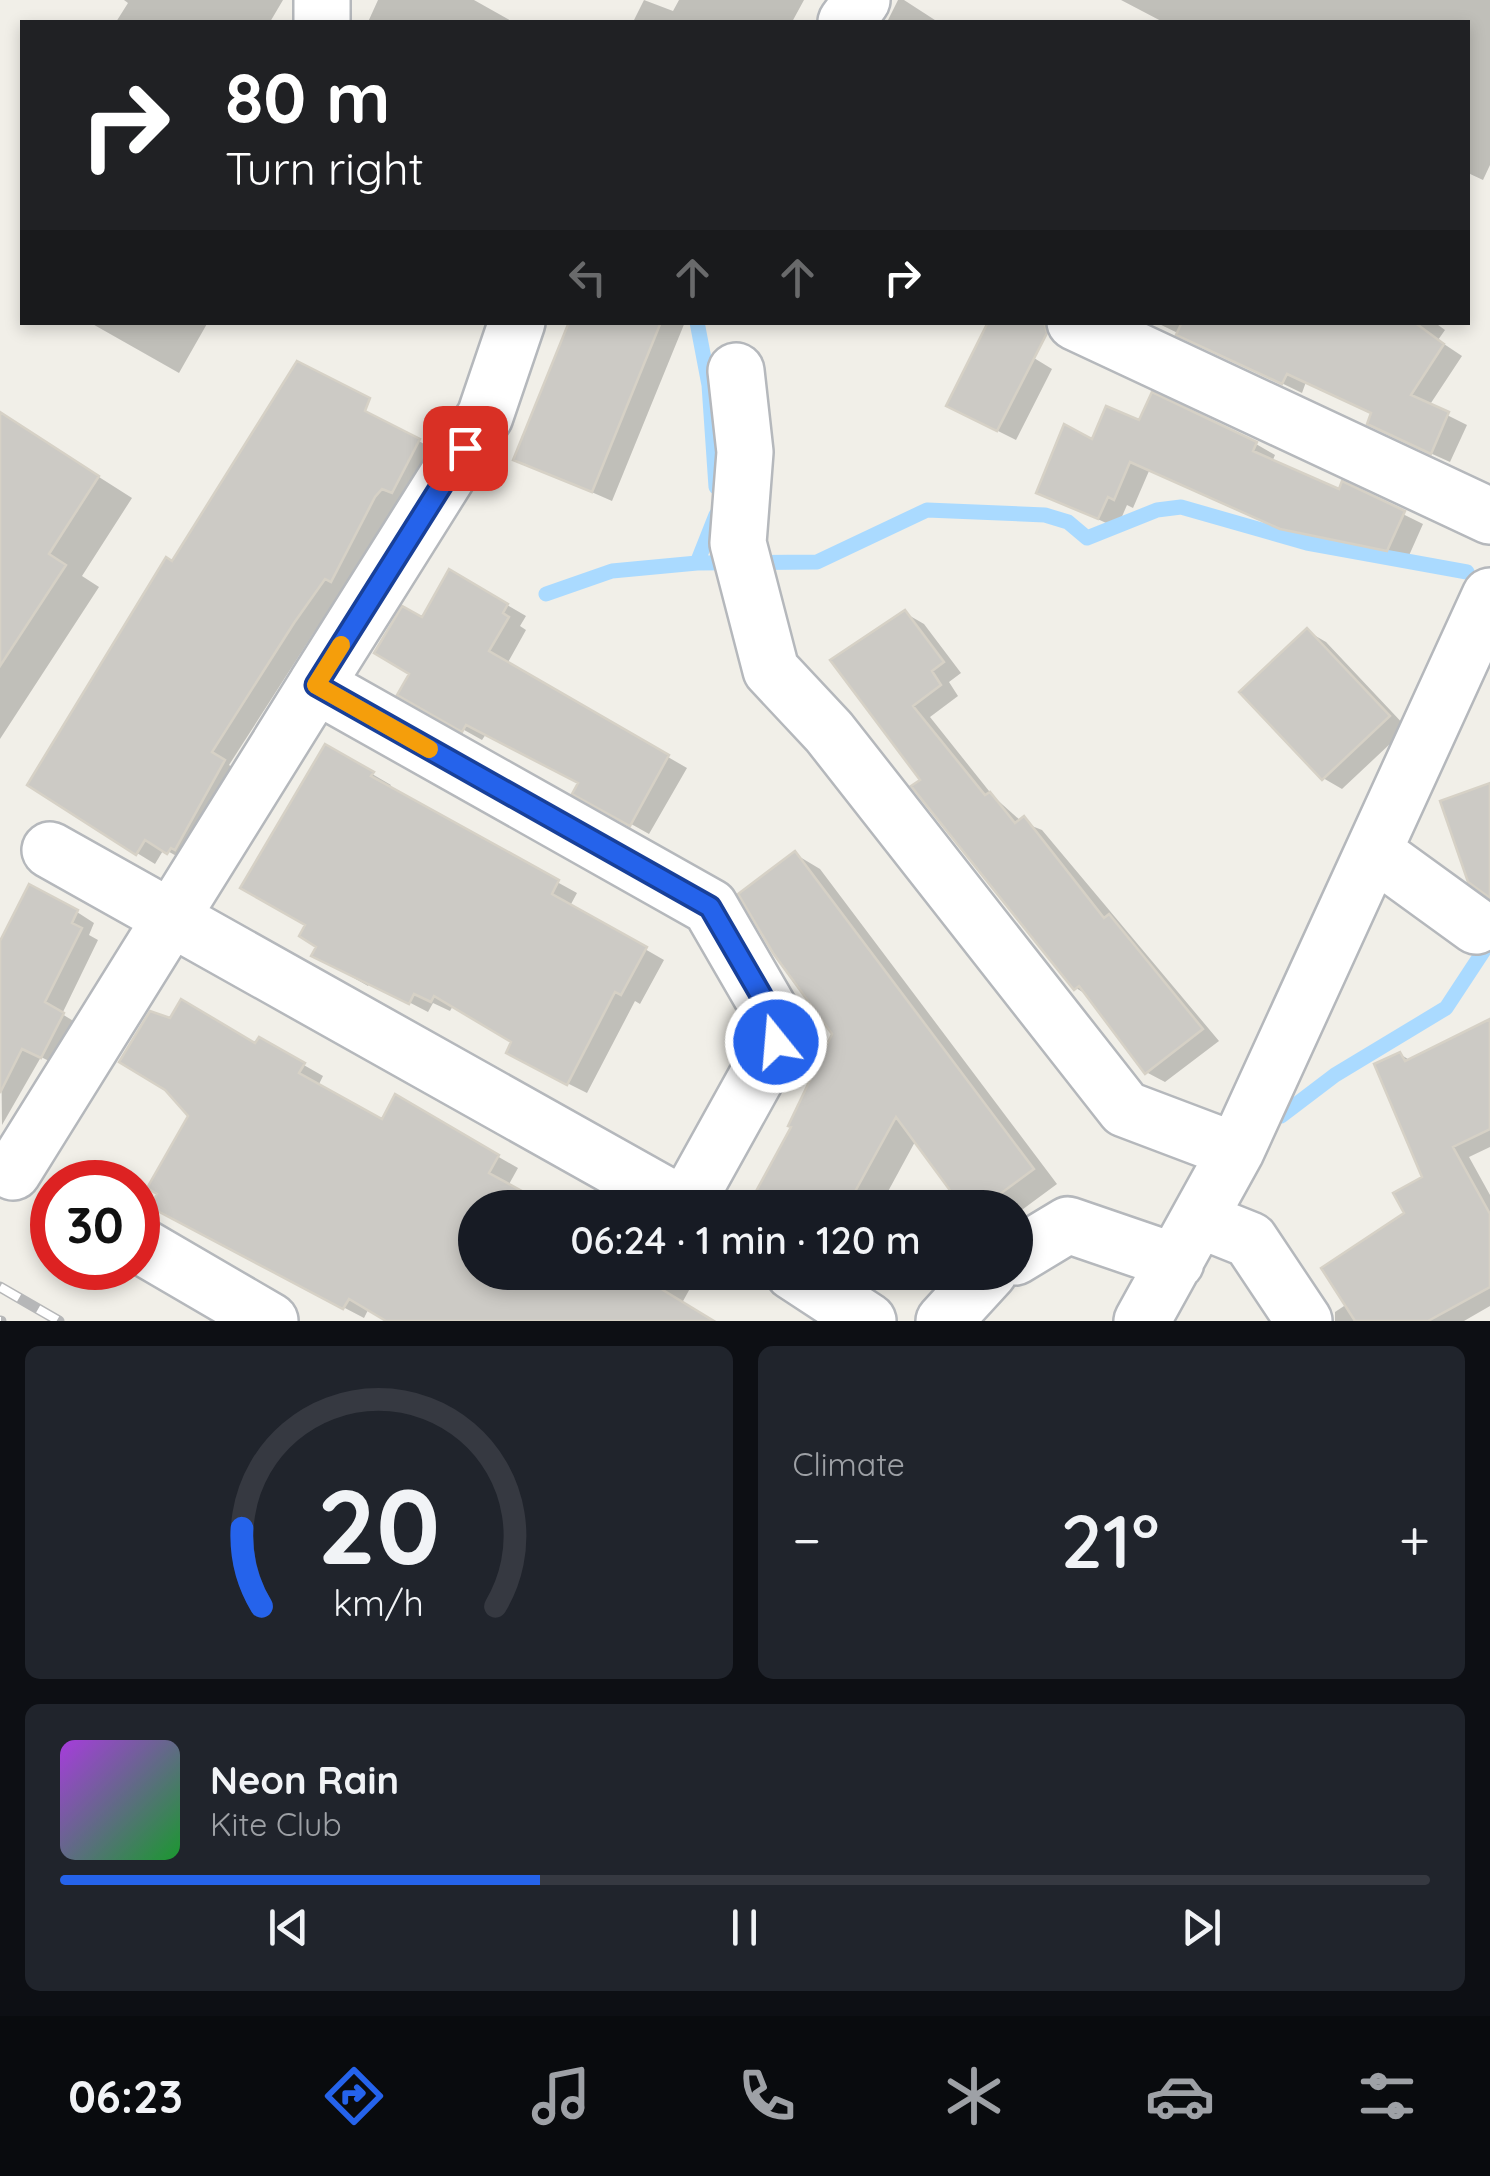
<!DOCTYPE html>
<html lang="en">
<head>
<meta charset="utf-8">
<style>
  :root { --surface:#171b24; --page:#20242c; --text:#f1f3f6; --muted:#9ea1a6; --line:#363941; --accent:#2563eb }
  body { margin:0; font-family:Quicksand,sans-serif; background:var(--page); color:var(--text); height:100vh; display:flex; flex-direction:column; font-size:38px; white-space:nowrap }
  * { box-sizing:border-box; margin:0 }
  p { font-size:32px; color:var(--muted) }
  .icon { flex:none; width:55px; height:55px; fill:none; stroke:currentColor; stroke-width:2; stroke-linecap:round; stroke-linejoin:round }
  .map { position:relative; height:1321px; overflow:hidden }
  .drawer { display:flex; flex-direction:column; gap:25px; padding:25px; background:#0d0f14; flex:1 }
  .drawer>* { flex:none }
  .guide { position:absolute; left:20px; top:20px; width:1450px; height:305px; border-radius:0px; box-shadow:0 5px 15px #0003; background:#202124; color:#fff; overflow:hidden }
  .speed { position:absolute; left:30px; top:1160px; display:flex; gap:20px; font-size:50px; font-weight:700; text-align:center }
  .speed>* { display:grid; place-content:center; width:130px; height:130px; border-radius:50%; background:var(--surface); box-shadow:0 5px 15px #0003; line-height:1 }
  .speed .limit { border:15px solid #d22; background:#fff; color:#111 }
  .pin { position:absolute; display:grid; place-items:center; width:85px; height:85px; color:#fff; margin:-42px; border-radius:20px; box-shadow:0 5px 15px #0006 }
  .me { position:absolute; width:110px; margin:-55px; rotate:343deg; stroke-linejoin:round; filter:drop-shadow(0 0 8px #0008) }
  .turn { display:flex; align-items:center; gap:35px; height:210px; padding:0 40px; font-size:45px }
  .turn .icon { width:130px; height:130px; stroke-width:2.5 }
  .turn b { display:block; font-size:70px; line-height:85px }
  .lanes { display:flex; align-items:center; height:95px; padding:0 40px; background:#0003; justify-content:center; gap:50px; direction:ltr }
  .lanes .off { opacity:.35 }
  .big { font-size:75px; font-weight:600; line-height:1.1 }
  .drawer .widget { flex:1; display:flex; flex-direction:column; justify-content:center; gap:15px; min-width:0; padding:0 35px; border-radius:15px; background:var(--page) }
  .drawer .dial { align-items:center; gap:0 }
  .dial svg { height:260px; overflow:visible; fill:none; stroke:var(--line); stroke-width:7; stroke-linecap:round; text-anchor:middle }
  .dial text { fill:var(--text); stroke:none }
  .song { display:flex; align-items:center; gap:30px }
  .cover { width:120px; height:120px; border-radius:15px; background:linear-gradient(135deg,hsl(280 70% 55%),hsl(130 70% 35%)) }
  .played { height:10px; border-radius:5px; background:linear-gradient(90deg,var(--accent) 35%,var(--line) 35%) }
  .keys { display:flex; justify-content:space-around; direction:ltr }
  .heat { display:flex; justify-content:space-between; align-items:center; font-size:55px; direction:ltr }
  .drawer .tiles { flex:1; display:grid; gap:25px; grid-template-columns:1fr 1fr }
  .widget:last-child { grid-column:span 2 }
  .trip { position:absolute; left:458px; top:1190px; width:575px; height:100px; border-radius:50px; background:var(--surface); box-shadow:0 5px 15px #0003; font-weight:600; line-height:100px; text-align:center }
  .dock { display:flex; height:160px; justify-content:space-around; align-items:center; background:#090b0e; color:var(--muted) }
  .dock .icon { width:70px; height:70px }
  .dock .selected { color:var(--accent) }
  .dock b { font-size:45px; color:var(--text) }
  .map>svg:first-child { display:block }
</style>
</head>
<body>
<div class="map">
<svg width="1490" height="1321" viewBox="0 0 1490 1321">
  <rect width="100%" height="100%" fill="#f1efe8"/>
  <path fill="#0003" d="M124,0H283L270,22H116L128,3Z
    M378,0H474L513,22H368Z
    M644,0L673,11L679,0H804L792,22H633Z
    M898,0H904L938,22H887Z
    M1121,0H1490V165L1483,180L1468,173V22H1163Z
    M89,322H208L179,373Z
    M582,322H685L612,501L516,459Z
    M1155,322H1434L1445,330L1438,340L1462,356L1429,406L1467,425L1450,462L1388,434L1374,414L1306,382L1302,393Z
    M1034,358L1052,369L1016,440L968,416Z
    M1153,396L1256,444L1275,455L1272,462L1341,492L1344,485L1423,524L1407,560L1301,539L1149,471L1133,508L1127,505L1117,528L1039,492L1093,442L1141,424Z
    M0,414L132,498L82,576L99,587L0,739Z
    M419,441L437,452L393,508L350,591L345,588L313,634L229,765L242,773L187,862L164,849L155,864L137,853L173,564Z
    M450,572L526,616L520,626L526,630L507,664L687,768L649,834L576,793L581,783L486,734L482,740L400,694L412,673L423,621Z
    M905,613L924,624L961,673L949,682L958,696L930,717L993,796L1022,822L1042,830L1219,1041L1165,1082L1146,1072L1089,996L1076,988L833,660Z
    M1307,631L1326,642L1407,728L1342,789L1323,778Z
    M326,747L391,785L388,789L577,893L570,906L664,960L640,1004L635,1001L587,1093L527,1063L514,1042L454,1004L450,1011L433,1003L428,1012L370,982L368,986L314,955L319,946L308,924Z
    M795,854L820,869L1057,1184L1015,1215V1208H966L916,1140L879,1208H755L835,1034Z
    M77,912L94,923L89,935L98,940L62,1014L80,1025L59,1066L41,1057L2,1125L0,947Z
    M1490,1022V1147L1469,1157L1490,1195V1306L1464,1321H1335V1312L1347,1304L1407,1214L1425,1179L1400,1054L1411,1061Z
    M260,1040L323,1076L318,1086L383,1123L396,1098L518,1168L508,1186L475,1208V1272H699L682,1303L711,1321H390L369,1308L364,1318L173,1218L191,1116Z
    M573,1200L586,1208H569Z"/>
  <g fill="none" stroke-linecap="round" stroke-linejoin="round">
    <path stroke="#aadaff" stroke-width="15" d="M697,322L709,385L716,487
      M697,563L716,515
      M546,594L612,571L697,563L817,562L927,510L1045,515L1068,522L1087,538L1157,510L1181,507L1307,543L1467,572
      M1281,1116L1335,1075L1446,1008L1490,941"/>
  </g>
  <path fill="#cccac5" stroke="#d6d1c6" stroke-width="2.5" d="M569,322H661L592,492L513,460Z
    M988,322H1044L1047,333L997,431L946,406Z
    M1182,322H1414L1444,344L1411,395L1449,412L1431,454L1367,424L1371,413L1287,374L1282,384L1176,335Z
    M297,361L370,398L365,411L420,439L392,493L382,489L375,497L331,582L325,579L294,623L212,752L225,760L175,850L171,848L167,854L145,840L136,855L27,785L166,557L172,561Z
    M1152,392L1257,442L1253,451L1339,489L1342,481L1405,511L1387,551L1280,529L1130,462L1114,500L1108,497L1098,519L1036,493L1064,424L1092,439L1106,406L1139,420Z
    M0,412L99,476L49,554L66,565L0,666Z
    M449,569L508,604L503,613L509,617L489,651L669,755L630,826L572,794L578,783L466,725L462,732L397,695L409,674L374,653L402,606L422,617Z
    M905,610L944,662L932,671L941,685L913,706L985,795L990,792L1015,823L1024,816L1104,918L1109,914L1203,1029L1145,1074L1079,986L1074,990L911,786L920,780L830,660Z
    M1307,628L1390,716L1322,780L1239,692Z
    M325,744L374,772L371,776L559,880L552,894L647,947L621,995L615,992L567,1085L506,1053L511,1042L434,996L431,1002L414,994L409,1004L311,956L316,947L299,936L305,925L240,888Z
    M1490,783V898L1468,882L1440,801Z
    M795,851L1034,1169L981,1208H963L896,1117L846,1208H747L791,1127L788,1126L832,1034L773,953L738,894Z
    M29,884L78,910L72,923L82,928L45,1002L64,1013L41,1058L22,1049L0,1093V941Z
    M181,999L255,1043L259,1037L305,1063L299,1073L382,1119L395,1094L499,1155L489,1173L553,1208H475V1272H673L663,1290L714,1321H386L349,1299L343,1309L150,1207L157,1194L147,1188L188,1116L165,1090L119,1062L150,1011L170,1018Z
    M1490,1019V1129L1453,1147L1490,1214V1287L1428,1321H1355L1321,1268L1404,1213L1393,1193L1422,1177L1374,1064L1400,1052L1405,1061Z"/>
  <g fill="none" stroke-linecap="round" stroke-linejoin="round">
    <g stroke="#b5b8bc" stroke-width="60">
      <path id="minor" d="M322,0V22
        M846,22L862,0
        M1075,322L1490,516
        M736,371L745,452L738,543L771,670L829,732L1125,1109L1236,1151
        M316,685L485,416L517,322
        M50,850L688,1208
        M1374,852L1476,926
        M13,1172L316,685L710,907L776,1021V1042L685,1206
        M1200,1220L1250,1240L1304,1321
        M138,1244L270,1321
        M1015,1257L1068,1225L1176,1262
        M793,1272L868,1321
        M944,1321L989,1272
        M1142,1321L1236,1151L1490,596"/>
    </g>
    <use href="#minor" stroke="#fff" stroke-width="55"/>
    <g stroke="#b6b7b8" stroke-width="11">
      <path id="rail" d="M0,1287L59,1321
        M0,1321H1"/>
    </g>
    <use href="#rail" stroke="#fff" stroke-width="8" stroke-dasharray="22" stroke-linecap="butt"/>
  </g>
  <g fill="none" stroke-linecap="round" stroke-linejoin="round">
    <g stroke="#184099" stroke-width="25">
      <path id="route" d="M465,448L316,685L710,907L776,1021V1042"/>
    </g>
    <use href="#route" stroke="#2563eb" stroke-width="18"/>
    <path stroke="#f59e0b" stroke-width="18" d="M341,645L316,685L429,749"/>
  </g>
</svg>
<div class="speed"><div class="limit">30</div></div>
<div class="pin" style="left:465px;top:448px;background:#d93025"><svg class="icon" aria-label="arrive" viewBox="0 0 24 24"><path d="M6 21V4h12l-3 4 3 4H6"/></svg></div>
<svg class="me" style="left:776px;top:1042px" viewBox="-20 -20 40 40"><circle r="17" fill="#2563eb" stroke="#fff" stroke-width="3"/><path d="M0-11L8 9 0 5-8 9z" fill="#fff"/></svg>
<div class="trip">06:24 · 1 min · 120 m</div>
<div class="guide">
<div class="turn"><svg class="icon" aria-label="right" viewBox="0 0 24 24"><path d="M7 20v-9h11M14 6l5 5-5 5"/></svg><div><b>80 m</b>Turn right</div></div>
<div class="lanes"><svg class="icon off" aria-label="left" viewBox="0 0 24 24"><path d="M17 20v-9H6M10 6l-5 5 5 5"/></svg><svg class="icon off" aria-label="ahead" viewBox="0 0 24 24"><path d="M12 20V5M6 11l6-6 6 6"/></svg><svg class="icon off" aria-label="ahead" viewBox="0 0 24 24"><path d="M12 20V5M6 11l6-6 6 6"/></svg><svg class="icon" aria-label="right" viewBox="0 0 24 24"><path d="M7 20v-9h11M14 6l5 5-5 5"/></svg></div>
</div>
</div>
<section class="drawer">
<div class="tiles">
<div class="widget dial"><svg viewBox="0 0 100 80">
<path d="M14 69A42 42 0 1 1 86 69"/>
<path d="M14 69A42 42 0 0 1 8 45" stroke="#2563eb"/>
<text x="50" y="56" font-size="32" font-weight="700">20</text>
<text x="50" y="72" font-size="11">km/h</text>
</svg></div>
<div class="widget"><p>Climate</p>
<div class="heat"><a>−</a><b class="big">21°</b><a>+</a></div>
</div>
<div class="widget">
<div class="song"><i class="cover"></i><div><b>Neon Rain</b><p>Kite Club</p></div></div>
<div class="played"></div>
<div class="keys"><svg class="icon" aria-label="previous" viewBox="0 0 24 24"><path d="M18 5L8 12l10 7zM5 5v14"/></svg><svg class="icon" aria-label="pause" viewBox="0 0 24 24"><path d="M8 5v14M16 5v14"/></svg><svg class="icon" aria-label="next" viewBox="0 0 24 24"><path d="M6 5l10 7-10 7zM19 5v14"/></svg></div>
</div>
</div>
</section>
<nav class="dock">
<b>06:23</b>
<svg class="icon selected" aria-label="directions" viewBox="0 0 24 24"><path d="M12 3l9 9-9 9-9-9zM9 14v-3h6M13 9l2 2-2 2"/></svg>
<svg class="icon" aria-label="music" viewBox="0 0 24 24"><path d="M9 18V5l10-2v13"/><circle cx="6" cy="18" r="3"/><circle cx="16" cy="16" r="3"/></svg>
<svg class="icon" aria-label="phone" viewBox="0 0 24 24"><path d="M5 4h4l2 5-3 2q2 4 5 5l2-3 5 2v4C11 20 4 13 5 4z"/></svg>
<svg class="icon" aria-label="climate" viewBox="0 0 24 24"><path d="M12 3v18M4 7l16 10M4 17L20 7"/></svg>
<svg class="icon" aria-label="car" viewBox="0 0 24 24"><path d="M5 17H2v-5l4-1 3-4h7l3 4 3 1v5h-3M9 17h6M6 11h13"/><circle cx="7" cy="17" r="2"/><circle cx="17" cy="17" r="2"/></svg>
<svg class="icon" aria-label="filters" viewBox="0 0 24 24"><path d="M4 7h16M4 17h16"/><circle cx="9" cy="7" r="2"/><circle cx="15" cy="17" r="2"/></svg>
</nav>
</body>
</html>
